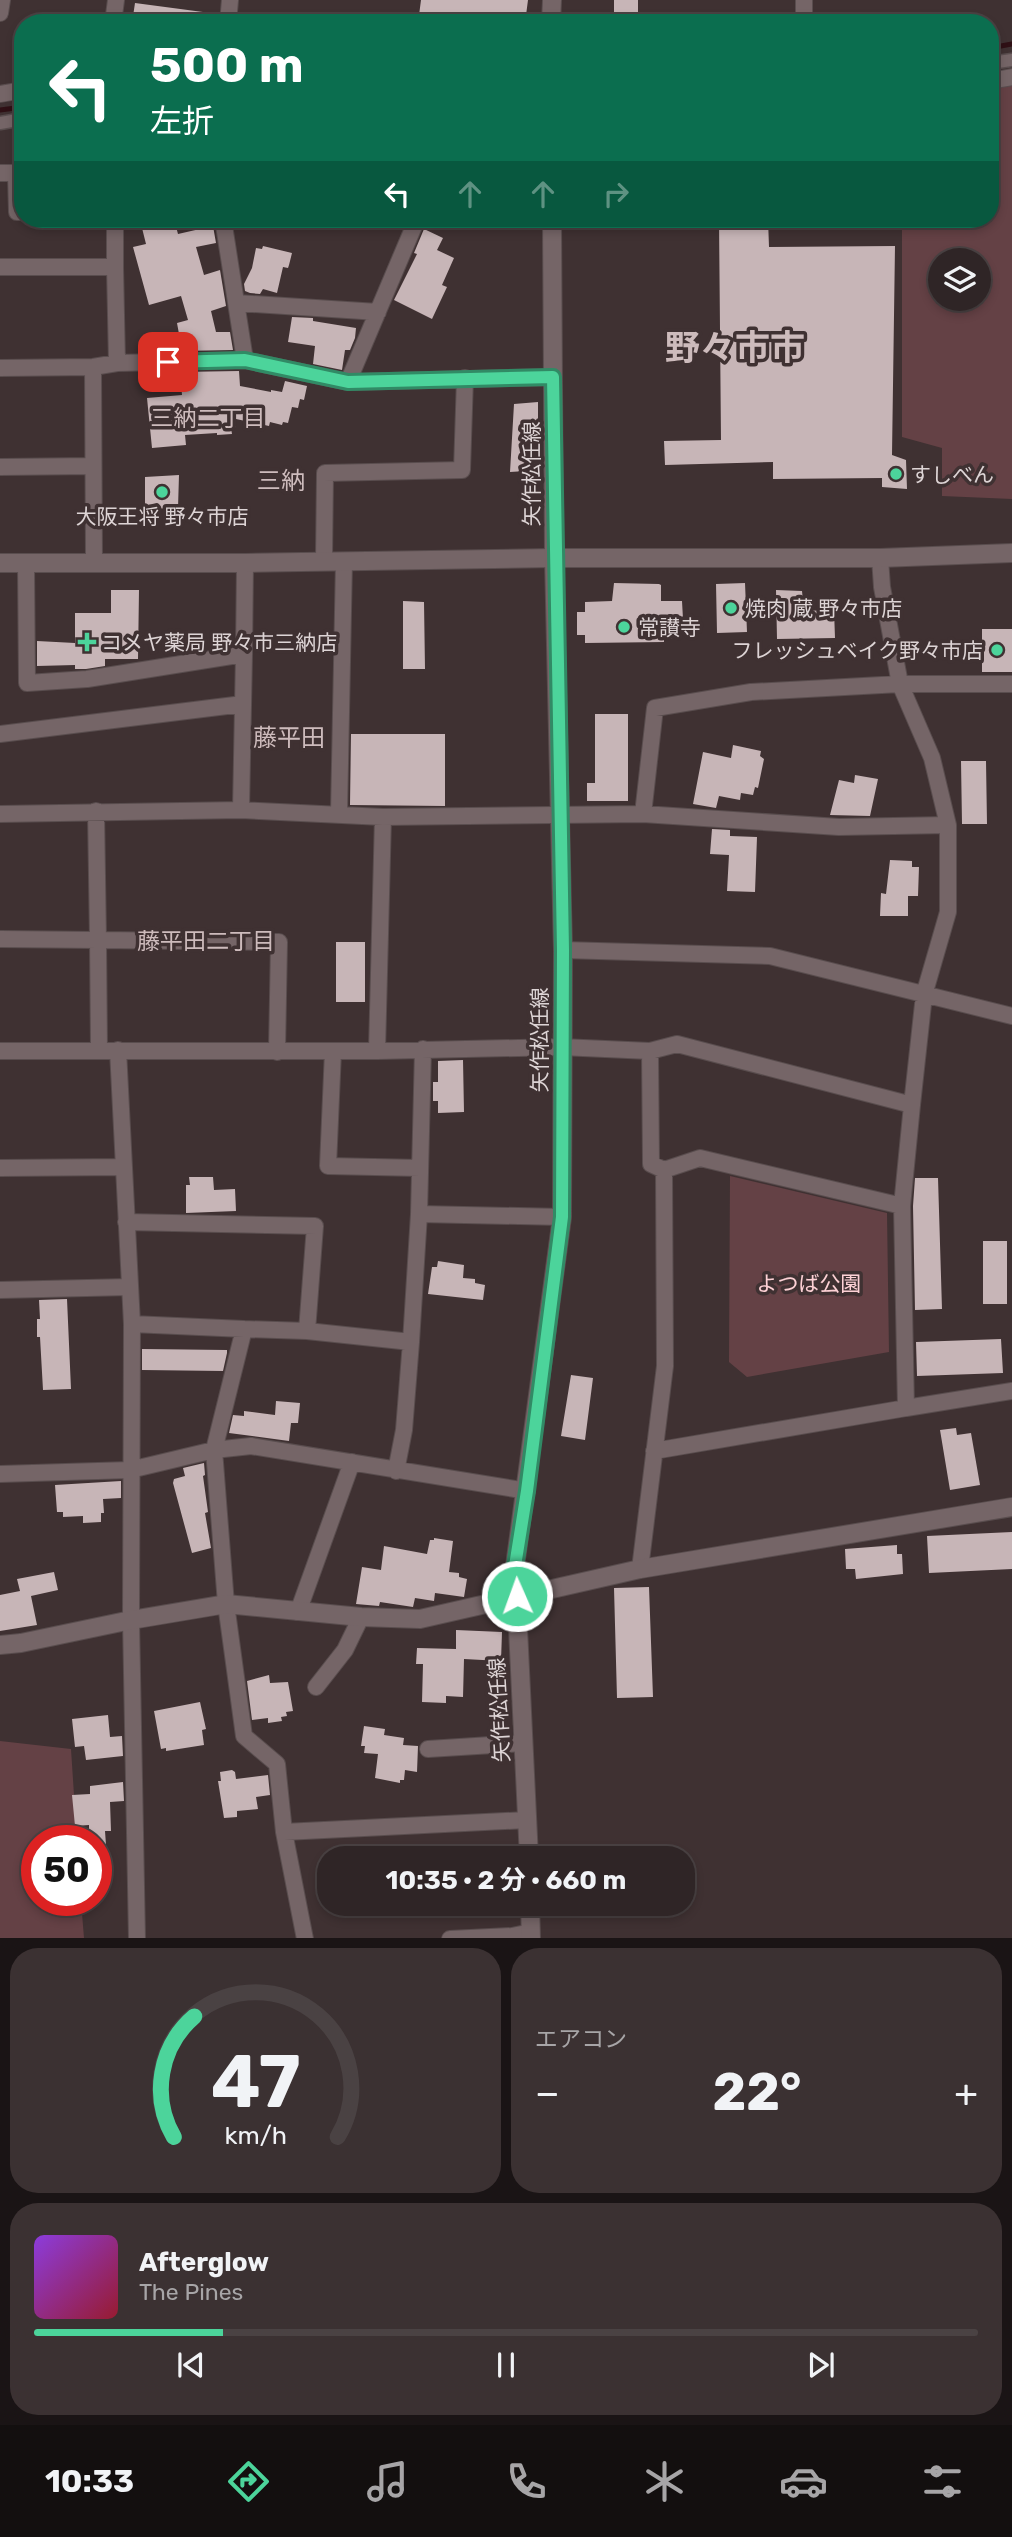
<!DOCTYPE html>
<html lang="ja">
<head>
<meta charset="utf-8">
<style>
  :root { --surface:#2f2526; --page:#3b3132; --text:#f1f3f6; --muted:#a7a5a7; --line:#4a4243; --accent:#4cd49b }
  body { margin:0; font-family:Rubik,"Noto Sans JP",sans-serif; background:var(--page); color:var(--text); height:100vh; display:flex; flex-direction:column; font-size:26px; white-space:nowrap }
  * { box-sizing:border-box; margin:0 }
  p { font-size:23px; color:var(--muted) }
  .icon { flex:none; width:38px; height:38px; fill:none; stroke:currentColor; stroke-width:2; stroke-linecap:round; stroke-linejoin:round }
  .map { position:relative; height:1938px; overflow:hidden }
  .details { display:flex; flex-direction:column; gap:10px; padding:10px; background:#1a1415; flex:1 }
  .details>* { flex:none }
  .banner { position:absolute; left:14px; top:14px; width:985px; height:214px; border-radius:28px; box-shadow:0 4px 10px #0003,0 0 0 2px var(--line); background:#0b6e4f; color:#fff; overflow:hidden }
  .buttons { position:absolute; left:928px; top:248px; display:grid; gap:14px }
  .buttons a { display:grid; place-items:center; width:63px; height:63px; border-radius:50%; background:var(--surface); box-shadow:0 4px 10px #0003,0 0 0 2px var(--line); font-size:35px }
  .speed { position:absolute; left:21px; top:1825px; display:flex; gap:14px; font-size:35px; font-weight:700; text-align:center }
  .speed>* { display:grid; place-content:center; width:91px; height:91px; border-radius:50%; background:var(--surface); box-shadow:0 4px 10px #0003,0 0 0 2px var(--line); line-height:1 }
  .speed .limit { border:10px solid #d22; background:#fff; color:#111 }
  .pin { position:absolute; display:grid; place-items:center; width:60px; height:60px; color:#fff; margin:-30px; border-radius:14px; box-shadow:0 4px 10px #0006 }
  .me { position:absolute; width:77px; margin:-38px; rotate:358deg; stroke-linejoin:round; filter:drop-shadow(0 0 5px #0008) }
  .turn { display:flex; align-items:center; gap:24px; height:147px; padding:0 21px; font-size:32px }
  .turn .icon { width:91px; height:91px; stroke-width:2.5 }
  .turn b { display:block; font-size:49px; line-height:60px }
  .lanes { display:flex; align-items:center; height:66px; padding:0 21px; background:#0003; justify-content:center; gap:35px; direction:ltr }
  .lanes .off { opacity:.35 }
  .big { font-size:52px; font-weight:700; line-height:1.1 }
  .details .widget { flex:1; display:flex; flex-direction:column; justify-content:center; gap:10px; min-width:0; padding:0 24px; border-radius:28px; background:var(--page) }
  .details .dial { align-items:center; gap:0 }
  .dial svg { height:182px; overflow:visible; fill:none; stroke:var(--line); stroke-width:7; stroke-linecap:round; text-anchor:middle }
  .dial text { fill:var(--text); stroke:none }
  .song { display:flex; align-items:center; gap:21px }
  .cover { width:84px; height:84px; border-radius:10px; background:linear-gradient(135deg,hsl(270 70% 55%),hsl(350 70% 35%)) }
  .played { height:7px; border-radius:4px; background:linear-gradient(90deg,var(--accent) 20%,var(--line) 20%) }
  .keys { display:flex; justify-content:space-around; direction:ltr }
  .heat { display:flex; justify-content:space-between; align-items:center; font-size:38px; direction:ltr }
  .details .tiles { flex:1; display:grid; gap:10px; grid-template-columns:1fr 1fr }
  .widget:last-child { grid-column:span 2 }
  .trip { position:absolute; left:317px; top:1846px; width:378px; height:70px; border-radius:28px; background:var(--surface); box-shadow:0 4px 10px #0003,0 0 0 2px var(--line); font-weight:700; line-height:70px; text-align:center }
  .menu { display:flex; height:112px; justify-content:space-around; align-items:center; background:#130f0f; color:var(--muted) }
  .menu .icon { width:49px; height:49px }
  .menu .current { color:var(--accent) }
  .menu b { font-size:32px; color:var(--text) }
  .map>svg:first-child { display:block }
</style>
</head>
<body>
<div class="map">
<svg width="1012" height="1939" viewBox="0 0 1012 1939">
  <rect width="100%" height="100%" fill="#3f3132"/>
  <path fill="#644145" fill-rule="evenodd" d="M1012,85V499L942,496V448L902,437V219H990L991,88ZM940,261H978V299H940Z
    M730,1176L887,1213L889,1352L747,1377L729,1362Z
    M0,1741L71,1749L77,1841H37V1900L81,1901L84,1938L0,1939Z"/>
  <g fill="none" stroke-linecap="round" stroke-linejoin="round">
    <path stroke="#2f1015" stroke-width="5" d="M990,48L1012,44
      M0,110L23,107"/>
  </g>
  <path fill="#c7b5b7" d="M421,0H528L525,23H418Z
    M614,0H638V23H614Z
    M135,3L218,14V23H132Z
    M164,219H174L178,234L213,226L216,243L196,247L204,275L220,270L226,306L211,311L216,332H230L233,350L180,351L176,335L179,334L177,323L188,320L181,296L149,305L133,247L146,244L141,224Z
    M719,219H768L769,247L895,246L892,455L906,460L907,489L882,487V478L773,479V462L665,465L664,441L721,440Z
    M424,229L443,238L437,250L454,258L442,285L447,287L432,319L394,300L417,254L414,253Z
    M263,246L292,253L289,265L288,268L283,267L277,293L263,289L260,294L250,293L245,291L244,284L252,268L256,248L262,249Z
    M292,317L313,318V321L356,328L355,338L350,350H345L342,370L313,364L315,346L288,342Z
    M239,371L240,386L271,392V390L282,392L285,381L307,386L304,400L300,399L298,408L292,407L288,423L283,422L282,425L270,422L269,426L236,419V427L231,428L232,434L217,435V433L185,435L186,445L152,448L147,398L182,395L180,372Z
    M538,402V442H542L541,470L510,472L514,404Z
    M179,475L178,508L145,509V477Z
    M614,583L659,584L661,585V601H682L683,619H673L672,639H664V642L585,643V635H577V612H585V602L612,601Z
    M745,583L747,632L717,633L716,584Z
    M111,590H139L138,659H105V666L86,669H75V665L37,666V641L75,643V613H111Z
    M776,590L802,591L804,611L834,610L835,638L777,639Z
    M403,601L424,602L425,669H403Z
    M982,629H1012V672H982Z
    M595,714H628V801H587V783H595Z
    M351,734H445V806L350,805Z
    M733,745L761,751L760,756L764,759L758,788L755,787L753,795L741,793L740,800L719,796L716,808L693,804L703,752L731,758Z
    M961,761H986L987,824H962Z
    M855,775L878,779L870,816L830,815L839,780L854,783Z
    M712,829L730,830V836L757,837L755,892L727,891L729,855L710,854Z
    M890,860L912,861V867H919L918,896H908V916H880L881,893L886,894Z
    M336,942H365V1002H336Z
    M463,1060L464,1112L438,1113V1101H433V1082H438V1061Z
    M189,1177H213L214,1190L235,1189L236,1211L186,1213V1185H190Z
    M915,1178H938L942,1309L915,1310L913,1206Z
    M983,1241H1007V1304H983Z
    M438,1261L464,1265L463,1278L475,1279V1283L485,1285L483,1300L428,1294L432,1267H437Z
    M67,1299L71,1389L43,1390L40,1337H37V1319H40L39,1300Z
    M1001,1339L1003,1373L917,1376L916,1342Z
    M142,1349L227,1350V1353L223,1371L142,1370Z
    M571,1375L593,1378L585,1440L561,1436Z
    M276,1401L300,1403L298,1423H291L289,1441L229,1433L233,1415L244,1416V1411L275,1415Z
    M956,1428L957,1435L971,1433L980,1485L950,1490L940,1430Z
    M204,1463L205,1475L203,1476L208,1512L205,1513L211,1548L192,1553L173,1483L174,1479L185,1476L183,1468Z
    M121,1481V1498L103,1499L104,1513H101V1522L83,1523V1516L63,1517V1512H57L55,1485Z
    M1012,1532V1569L929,1573L927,1536Z
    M434,1538L453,1541L449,1572L459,1573V1577L467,1579L464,1597L435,1593L434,1601L415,1598L413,1607L380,1602L379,1606L356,1604L362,1567L381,1570L384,1546L427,1554L430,1540H434Z
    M897,1545V1554H902L903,1574L856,1579L855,1569H846L845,1549Z
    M54,1572L58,1590L31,1596L37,1625L0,1631V1595L20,1591L17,1579Z
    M649,1587L653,1697L617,1698L614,1588Z
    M456,1630L502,1632L501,1661L464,1659L463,1697L446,1696V1703L422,1702L423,1664H416L417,1648L456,1649Z
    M269,1675L270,1683L288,1682L293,1711L286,1712L287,1716L281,1717L282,1721L268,1723V1718L252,1720L247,1681Z
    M200,1702L206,1729L202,1730L204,1745L166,1751V1748L161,1749L154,1711Z
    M108,1715L110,1737L122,1736L123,1756L86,1760L84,1746L75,1747L72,1719Z
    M364,1726L385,1729L384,1735L404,1738L403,1745L418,1746L417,1772L405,1770L404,1780H400V1783L375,1778L378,1754L364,1753L365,1746H361Z
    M232,1770L235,1772L236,1779L268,1775L270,1795L256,1797L258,1809L237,1811V1817L224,1818L218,1781H221L220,1772Z
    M123,1782L124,1801L110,1802L111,1831H105L107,1859L96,1860V1841H93L92,1831H89V1825L75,1826L72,1795L90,1794V1786Z"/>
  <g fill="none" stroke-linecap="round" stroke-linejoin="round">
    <g stroke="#594d4e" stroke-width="15">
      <path id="pedestrian" d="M990,63L1012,60
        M0,123L23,119"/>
    </g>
    <g stroke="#594d4e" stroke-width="18">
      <path id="minor" d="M0,13L2,0
        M113,23L116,0
        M228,23L230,0
        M804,23V0
        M990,81L1012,77
        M0,94L23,90
        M0,173H16L17,212H23
        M223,219L245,360
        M0,267H115V219
        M115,267L117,363
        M237,303L378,312
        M93,367L94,564
        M0,368L93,367L117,363L245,360L348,382L553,377
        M348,382L417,219
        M0,467L93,466
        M880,558L882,587L900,684L932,758L948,825V912L924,995L912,1105
        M324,561L325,473L462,470L465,378
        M26,563L27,683L87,679L244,654L245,563
        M0,734L243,704
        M241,810L244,654
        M96,811L98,940L279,942L277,1052
        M0,814L241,810L383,817L643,814L839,827L948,825
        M339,814L344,561
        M643,814L655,708L751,692L900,684H1012
        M383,817L377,1051L561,1047L650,1051L677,1044L912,1105L902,1206L906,1408L1012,1391
        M0,939L98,940L99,1051
        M563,950L770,956L1012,1016
        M118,1050L132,1324L131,1620L137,1939
        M0,1051H377
        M333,1051L328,1166L420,1168
        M0,1168L124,1167
        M664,1170L700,1158L902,1206
        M419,1214L562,1217
        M126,1222L315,1226L307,1331
        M0,1290L130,1287
        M132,1324L244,1329
        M654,1451L906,1408
        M396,1471L404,1430L411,1342
        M0,1474L130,1470L214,1450L251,1446L527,1491
        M640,1569L665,1366L664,1170L651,1164L650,1051
        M298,1612L352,1462
        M316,1687L345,1650L361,1617
        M428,1749L524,1743
        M284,1832L527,1820
        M305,1939L284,1832L277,1764L244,1736L226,1604L214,1450L244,1329L307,1331L411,1342L419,1214L423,1049
        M450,1939L512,1936L531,1932"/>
    </g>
    <g stroke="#594d4e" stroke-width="20">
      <path id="tertiary" d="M0,563H245L554,558H880L1012,553
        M0,1645L21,1643L131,1620L226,1604L361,1617L420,1619L640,1569L1012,1507"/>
    </g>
    <g stroke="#594d4e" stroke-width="20">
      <path id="secondary" d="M551,23L552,0
        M529,1858L515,1566L562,1217L563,950L554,558L552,219
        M530,1904L531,1939"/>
    </g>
    <use href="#pedestrian" stroke="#756567" stroke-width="12"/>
    <use href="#minor" stroke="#756567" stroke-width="16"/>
    <use href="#tertiary" stroke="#756567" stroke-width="18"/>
    <use href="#secondary" stroke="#756567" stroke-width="18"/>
  </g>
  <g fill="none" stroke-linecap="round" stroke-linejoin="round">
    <g stroke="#318a65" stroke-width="18">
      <path id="route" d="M168,362L245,360L348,382L553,377L563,950L562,1217L527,1491L515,1566L517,1596"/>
    </g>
    <use href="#route" stroke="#4cd49b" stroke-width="12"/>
  </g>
  <g fill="#4cd49b" stroke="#3f3132" stroke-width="2.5">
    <circle cx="896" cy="474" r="7"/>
    <circle cx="162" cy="492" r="7"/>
    <circle cx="731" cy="608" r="7"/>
    <circle cx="624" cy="627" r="7"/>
    <path d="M83.5 631.5h7v7h7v7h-7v7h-7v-7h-7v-7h7z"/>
    <circle cx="997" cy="650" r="7"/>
  </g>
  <g text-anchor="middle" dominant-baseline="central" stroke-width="7" stroke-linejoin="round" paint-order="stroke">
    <g font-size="21" fill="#ddd4d5" stroke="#3f3132">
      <text transform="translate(531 474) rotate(-90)">矢作松任線</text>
      <text transform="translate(539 1040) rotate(-90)">矢作松任線</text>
      <text transform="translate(499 1710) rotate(-93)">矢作松任線</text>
    </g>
    <g font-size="21" fill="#ddd4d5" stroke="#3f3132" text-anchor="start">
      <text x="910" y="474">すしべん</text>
      <text x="162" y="516" text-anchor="middle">大阪王将 野々市店</text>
      <text x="745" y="608">焼肉 蔵 野々市店</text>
      <text x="638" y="627">常讃寺</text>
      <text x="101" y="642">コメヤ薬局 野々市三納店</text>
      <text x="983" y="650" text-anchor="end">フレッシュベイク野々市店</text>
    </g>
    <g font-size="21" fill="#fdd1d5" stroke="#3f3132">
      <text x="809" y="1283">よつば公園</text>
    </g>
    <g font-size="23" fill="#cdbbbc" stroke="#3f3132">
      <text x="208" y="418">三納二丁目</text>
      <text x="206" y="941">藤平田二丁目</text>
    </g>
    <g font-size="24" fill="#cdbbbc" stroke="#3f3132">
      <text x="281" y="481">三納</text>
      <text x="289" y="738">藤平田</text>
    </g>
    <g font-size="35" font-weight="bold" fill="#cdbbbc" stroke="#3f3132">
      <text x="735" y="348">野々市市</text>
    </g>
  </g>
</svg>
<div class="buttons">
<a><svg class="icon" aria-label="layers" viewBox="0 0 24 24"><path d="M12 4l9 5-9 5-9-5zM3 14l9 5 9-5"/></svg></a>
</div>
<div class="speed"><div class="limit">50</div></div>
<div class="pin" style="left:168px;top:362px;background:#d93025"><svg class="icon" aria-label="arrive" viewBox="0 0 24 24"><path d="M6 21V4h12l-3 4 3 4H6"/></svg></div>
<svg class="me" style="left:517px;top:1596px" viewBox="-20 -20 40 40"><circle r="17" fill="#4cd49b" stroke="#fff" stroke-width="3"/><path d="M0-11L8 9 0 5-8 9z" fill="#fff"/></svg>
<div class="trip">10:35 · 2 分 · 660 m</div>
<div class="banner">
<div class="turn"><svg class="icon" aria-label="left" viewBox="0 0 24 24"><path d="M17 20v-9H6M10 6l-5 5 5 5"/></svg><div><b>500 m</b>左折</div></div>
<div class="lanes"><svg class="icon" aria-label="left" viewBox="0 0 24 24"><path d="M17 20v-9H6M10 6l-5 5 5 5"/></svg><svg class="icon off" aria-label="ahead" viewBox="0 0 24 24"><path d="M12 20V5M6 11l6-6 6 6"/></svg><svg class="icon off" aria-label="ahead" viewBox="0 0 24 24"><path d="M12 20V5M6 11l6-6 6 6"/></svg><svg class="icon off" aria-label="right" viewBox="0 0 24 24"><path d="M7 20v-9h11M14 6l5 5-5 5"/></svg></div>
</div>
</div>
<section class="details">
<div class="tiles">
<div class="widget dial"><svg viewBox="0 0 100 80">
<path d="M14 69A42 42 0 1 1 86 69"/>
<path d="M14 69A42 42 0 0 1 23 16" stroke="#4cd49b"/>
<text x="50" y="56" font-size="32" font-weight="700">47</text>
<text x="50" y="72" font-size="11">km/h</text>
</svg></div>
<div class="widget"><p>エアコン</p>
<div class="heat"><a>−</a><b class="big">22°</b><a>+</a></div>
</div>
<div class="widget">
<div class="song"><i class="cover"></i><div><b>Afterglow</b><p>The Pines</p></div></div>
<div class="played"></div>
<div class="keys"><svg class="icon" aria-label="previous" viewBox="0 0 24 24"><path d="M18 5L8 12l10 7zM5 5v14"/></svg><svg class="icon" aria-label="pause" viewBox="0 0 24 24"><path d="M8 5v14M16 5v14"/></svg><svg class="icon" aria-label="next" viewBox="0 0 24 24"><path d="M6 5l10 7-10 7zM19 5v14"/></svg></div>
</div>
</div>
</section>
<nav class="menu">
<b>10:33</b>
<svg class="icon current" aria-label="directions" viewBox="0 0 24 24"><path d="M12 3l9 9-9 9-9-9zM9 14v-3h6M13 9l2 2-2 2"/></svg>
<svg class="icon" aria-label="music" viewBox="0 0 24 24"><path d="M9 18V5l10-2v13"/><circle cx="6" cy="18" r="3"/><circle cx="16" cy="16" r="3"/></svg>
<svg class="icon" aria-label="phone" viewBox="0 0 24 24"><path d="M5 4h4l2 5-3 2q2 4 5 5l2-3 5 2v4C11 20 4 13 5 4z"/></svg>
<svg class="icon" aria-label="climate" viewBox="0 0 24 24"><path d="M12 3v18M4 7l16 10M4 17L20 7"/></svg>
<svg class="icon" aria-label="car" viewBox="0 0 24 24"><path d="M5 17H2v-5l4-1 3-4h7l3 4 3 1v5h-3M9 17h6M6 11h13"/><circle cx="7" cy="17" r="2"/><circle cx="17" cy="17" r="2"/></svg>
<svg class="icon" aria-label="filters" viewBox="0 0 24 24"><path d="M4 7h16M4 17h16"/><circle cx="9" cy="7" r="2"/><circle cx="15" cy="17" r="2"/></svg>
</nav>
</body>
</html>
